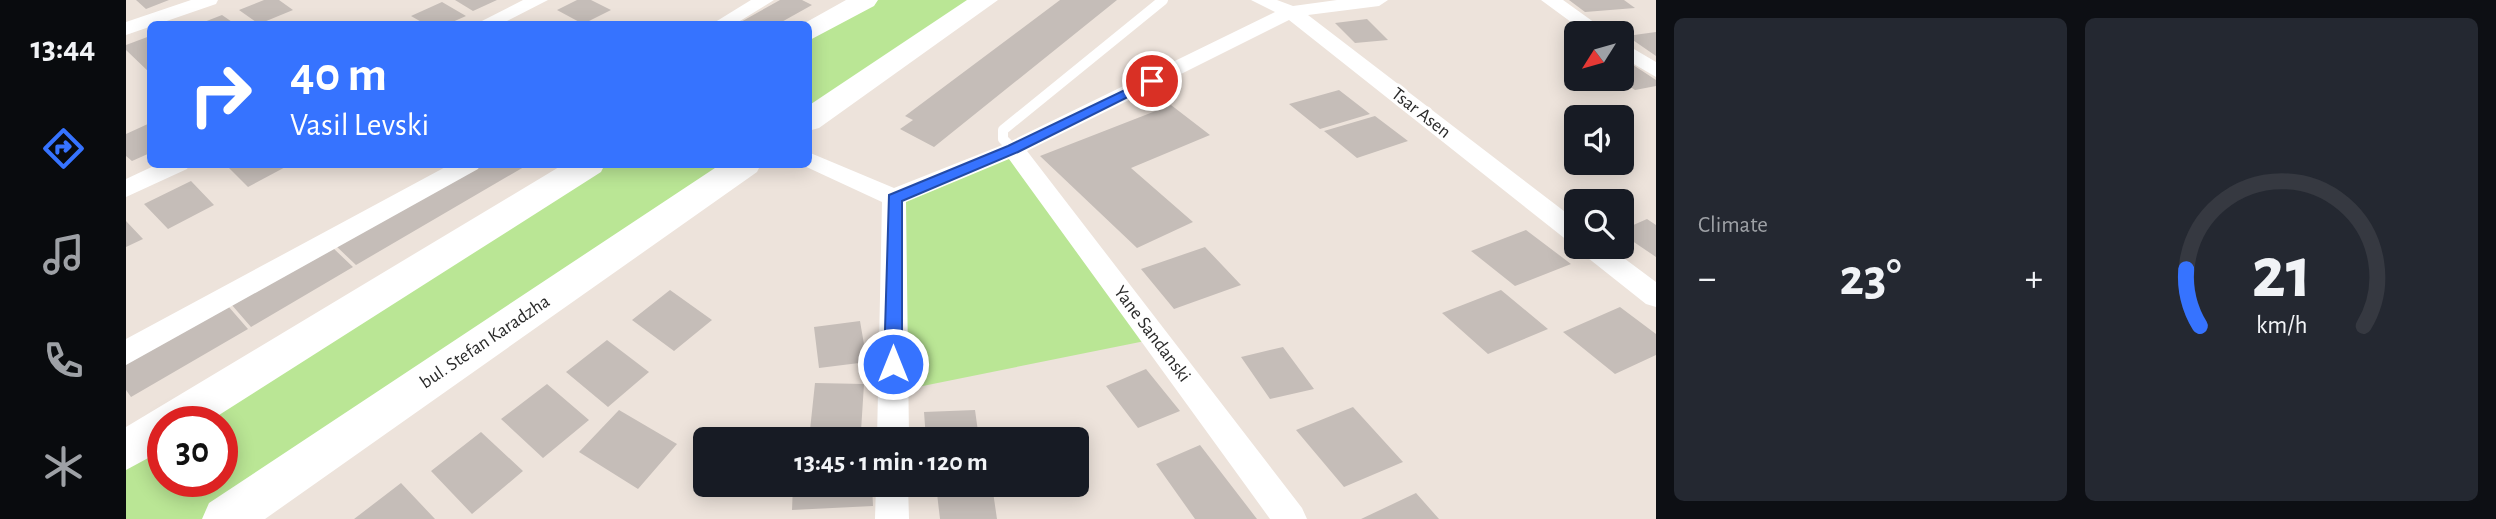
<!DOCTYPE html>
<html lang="en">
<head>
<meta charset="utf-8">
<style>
  :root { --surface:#171b24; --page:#242831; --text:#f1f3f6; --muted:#9ea1a6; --line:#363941; --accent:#3673ff }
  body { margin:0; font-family:"Alegreya Sans",sans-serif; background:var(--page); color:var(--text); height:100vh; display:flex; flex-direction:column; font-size:26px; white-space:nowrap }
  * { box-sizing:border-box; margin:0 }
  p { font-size:23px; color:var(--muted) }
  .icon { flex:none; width:38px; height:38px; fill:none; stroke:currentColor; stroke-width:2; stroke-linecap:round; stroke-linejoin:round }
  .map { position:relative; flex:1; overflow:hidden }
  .drawer { display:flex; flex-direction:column; gap:18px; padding:18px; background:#0d0f14; width:840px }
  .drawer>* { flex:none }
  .top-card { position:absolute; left:21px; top:21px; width:665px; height:147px; border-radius:10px; box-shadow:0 4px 18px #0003; background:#3673ff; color:#fff; overflow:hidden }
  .needle { width:46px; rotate:233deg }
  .controls { position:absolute; left:1438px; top:21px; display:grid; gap:14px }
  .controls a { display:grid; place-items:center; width:70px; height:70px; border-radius:10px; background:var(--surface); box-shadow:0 4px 18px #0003; font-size:35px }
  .speed { position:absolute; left:21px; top:406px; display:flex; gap:14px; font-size:35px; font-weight:700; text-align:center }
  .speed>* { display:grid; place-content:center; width:91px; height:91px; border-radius:50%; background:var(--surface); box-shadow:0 4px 18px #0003; line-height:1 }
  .speed .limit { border:10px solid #d22; background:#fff; color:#111 }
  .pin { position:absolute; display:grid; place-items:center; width:60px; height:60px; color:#fff; margin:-30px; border:4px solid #fff; border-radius:50%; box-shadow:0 2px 7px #0007 }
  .me { position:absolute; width:77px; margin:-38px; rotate:0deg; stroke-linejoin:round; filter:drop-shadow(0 0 5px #0008) }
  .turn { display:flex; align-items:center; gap:24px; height:147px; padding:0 28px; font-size:32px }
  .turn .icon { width:91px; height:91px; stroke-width:2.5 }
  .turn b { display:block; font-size:49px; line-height:60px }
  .big { font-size:52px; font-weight:700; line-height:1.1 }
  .drawer .widget { flex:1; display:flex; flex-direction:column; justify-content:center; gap:10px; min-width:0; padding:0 24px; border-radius:10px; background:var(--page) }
  .drawer .dial { align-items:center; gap:0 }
  .dial svg { height:182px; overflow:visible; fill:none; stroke:var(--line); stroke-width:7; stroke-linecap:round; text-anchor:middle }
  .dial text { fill:var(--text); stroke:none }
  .heat { display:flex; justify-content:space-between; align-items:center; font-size:38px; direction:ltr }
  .drawer .tiles { flex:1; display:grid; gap:18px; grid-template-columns:repeat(2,1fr) }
  .trip { position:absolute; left:567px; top:427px; width:396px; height:70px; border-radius:10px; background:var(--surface); box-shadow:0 4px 18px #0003; font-weight:700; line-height:70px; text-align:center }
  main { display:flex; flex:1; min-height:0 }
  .tab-bar { display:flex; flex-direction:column; width:126px; justify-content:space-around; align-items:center; background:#090b0e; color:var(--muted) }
  .tab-bar .icon { width:49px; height:49px }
  .tab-bar .selected { color:var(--accent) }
  .tab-bar b { font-size:32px; color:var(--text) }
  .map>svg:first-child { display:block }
</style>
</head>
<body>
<main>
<nav class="tab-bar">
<b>13:44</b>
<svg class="icon selected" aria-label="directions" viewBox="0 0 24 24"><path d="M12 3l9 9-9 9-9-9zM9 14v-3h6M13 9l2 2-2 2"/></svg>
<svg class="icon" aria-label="music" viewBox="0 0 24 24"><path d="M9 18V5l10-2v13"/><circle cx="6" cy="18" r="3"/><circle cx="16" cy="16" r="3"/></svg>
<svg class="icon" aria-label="phone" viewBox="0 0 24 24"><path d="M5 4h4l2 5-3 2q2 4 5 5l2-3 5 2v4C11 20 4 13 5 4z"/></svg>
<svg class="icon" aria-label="climate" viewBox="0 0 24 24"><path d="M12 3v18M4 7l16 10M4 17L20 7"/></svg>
</nav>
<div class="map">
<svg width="1530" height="519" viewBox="0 0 1530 519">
  <rect width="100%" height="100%" fill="#ede3db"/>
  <path fill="#bae695" d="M739,0H859L683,121L682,33Z
    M887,149L1029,339L767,392L768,198Z
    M463,165H619L100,519H0V450L37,427V481H96V422H46Z"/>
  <path fill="#c5bdb8" d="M10,0H43L20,9Z
    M138,0H153L167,10L133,24L113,10Z
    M329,0H371L347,11Z
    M451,0H465L485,10L457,24L431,10Z
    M654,0H676L686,5L652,24L613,23Z
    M934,0H991L808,147L774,129L787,120L779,116Z
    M1443,0H1498L1509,8L1459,12Z
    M316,2L340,16L322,24H299L285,16Z
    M96,15L109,24H73Z
    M1241,19L1262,40L1229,43L1209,23Z
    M1530,32V56L1501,36Z
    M24,36V73L0,50V45Z
    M1504,63L1530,80V86L1509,90L1492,79H1496V65Z
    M1213,90L1244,114L1194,129L1163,104Z
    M1045,105L1084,135L1005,168L1067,222L1011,248L914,156Z
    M1249,116L1282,141L1231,158L1198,131Z
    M24,123V153L6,161L0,156V134Z
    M99,164H165L122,187Z
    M353,164H403L230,265L209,245Z
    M65,181L88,205L42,229L18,204Z
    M1521,219L1530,225V257L1496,234V230Z
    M0,221L17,239L0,247Z
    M1400,230L1445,264L1389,286L1345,251Z
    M206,247L227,267L125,327L105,304Z
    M1079,247L1115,285L1048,309L1015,269Z
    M544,290L586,320L548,351L506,320Z
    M1375,290L1422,329L1362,354L1316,313Z
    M102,306L122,329L5,397L0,390V363Z
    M1494,307L1530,334V355L1489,374L1437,332Z
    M734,321L741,362L693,368L688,327Z
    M481,340L523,372L482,407L440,372Z
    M1157,347L1188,389L1144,399L1115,357Z
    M1020,369L1054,411L1012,428L980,386Z
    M689,383L738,384L735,431L684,430Z
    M421,384L463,420L417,458L375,419Z
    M1227,407L1277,462L1218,487L1170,430Z
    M493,410L551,444L512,489L453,452Z
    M849,410L853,439H800L798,412Z
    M355,432L397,471L346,514L305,471Z
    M1074,445L1131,519H1069L1030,464Z
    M275,483L309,519H228Z
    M667,485H746L747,506L666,510Z
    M810,485H866L871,519H814Z
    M1290,493L1313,519H1235Z"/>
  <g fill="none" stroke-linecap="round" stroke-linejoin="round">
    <path stroke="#fff" stroke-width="10" d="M887,149L877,139V130L1037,0"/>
    <path fill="#fff" fill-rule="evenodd" d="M65,0H92L90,4L0,35V22Z
      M397,0H422L375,24H350Z
      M625,0H648L609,24H586Z
      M1125,0H1151L1167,6L1211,0H1262L1253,6L1182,15L1451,221V244L1442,241L1163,20L901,151L1176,508L1181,519H1144L883,159L780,202L783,439H751L756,202L674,164H682V152L768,188L879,144L1149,12Z
      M1415,0H1437L1483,33H1460Z
      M1496,42L1530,62V77L1496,57Z
      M32,164H64L61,169L0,197V179Z
      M325,164H355L352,169L0,365V339Z
      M1453,247H1483L1530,282V307L1520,304L1457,254Z
      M750,485H782L783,519H749Z"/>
    <path fill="#fff" fill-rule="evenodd" d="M720,0H752L748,6L682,41V24H677Z
      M841,0H872L693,128L682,131V106Z
      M438,164H479L475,172L82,422H37V450L0,470V427Z
      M595,164H635L631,172L139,519H76L83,503Z"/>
  </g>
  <path fill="#3673ff" stroke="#234ba6" stroke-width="2" d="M1026,77L1030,78V83L892,152L776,201V364L773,369H761L758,364L763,195L882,146Z"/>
  <g text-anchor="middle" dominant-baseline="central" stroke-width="6" stroke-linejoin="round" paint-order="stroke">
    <g font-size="19" fill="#2a2a2a" stroke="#fff">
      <text transform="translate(1295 113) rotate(38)">Tsar Asen</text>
      <text transform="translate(1026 334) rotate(53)">Yane Sandanski</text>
      <text transform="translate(359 342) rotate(-34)">bul. Stefan Karadzha</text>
    </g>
  </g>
</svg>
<div class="controls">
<a><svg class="needle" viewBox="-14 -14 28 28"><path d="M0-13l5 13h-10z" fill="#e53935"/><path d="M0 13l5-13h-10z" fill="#9ea1a6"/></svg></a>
<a><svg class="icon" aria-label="sound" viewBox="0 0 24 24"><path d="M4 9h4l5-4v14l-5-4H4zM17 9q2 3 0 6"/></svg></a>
<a><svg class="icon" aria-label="search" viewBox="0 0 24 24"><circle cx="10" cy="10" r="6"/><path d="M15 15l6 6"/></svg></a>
</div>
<div class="speed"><div class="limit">30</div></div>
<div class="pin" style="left:1026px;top:81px;background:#d93025"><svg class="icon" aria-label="arrive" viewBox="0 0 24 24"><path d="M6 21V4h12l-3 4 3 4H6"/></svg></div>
<svg class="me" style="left:767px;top:364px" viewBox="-20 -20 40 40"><circle r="17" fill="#3673ff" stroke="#fff" stroke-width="3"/><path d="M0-11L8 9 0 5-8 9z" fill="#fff"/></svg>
<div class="trip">13:45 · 1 min · 120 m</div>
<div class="top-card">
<div class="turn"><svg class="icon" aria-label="right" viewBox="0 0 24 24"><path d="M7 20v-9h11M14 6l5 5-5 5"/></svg><div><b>40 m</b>Vasil Levski</div></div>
</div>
</div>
<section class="drawer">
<div class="tiles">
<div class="widget"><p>Climate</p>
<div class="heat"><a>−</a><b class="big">23°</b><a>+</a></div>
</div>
<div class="widget dial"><svg viewBox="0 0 100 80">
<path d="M14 69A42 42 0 1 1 86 69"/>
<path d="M14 69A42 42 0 0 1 8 44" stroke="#3673ff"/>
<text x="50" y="56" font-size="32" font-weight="700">21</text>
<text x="50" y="72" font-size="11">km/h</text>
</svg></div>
</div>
</section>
</main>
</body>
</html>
